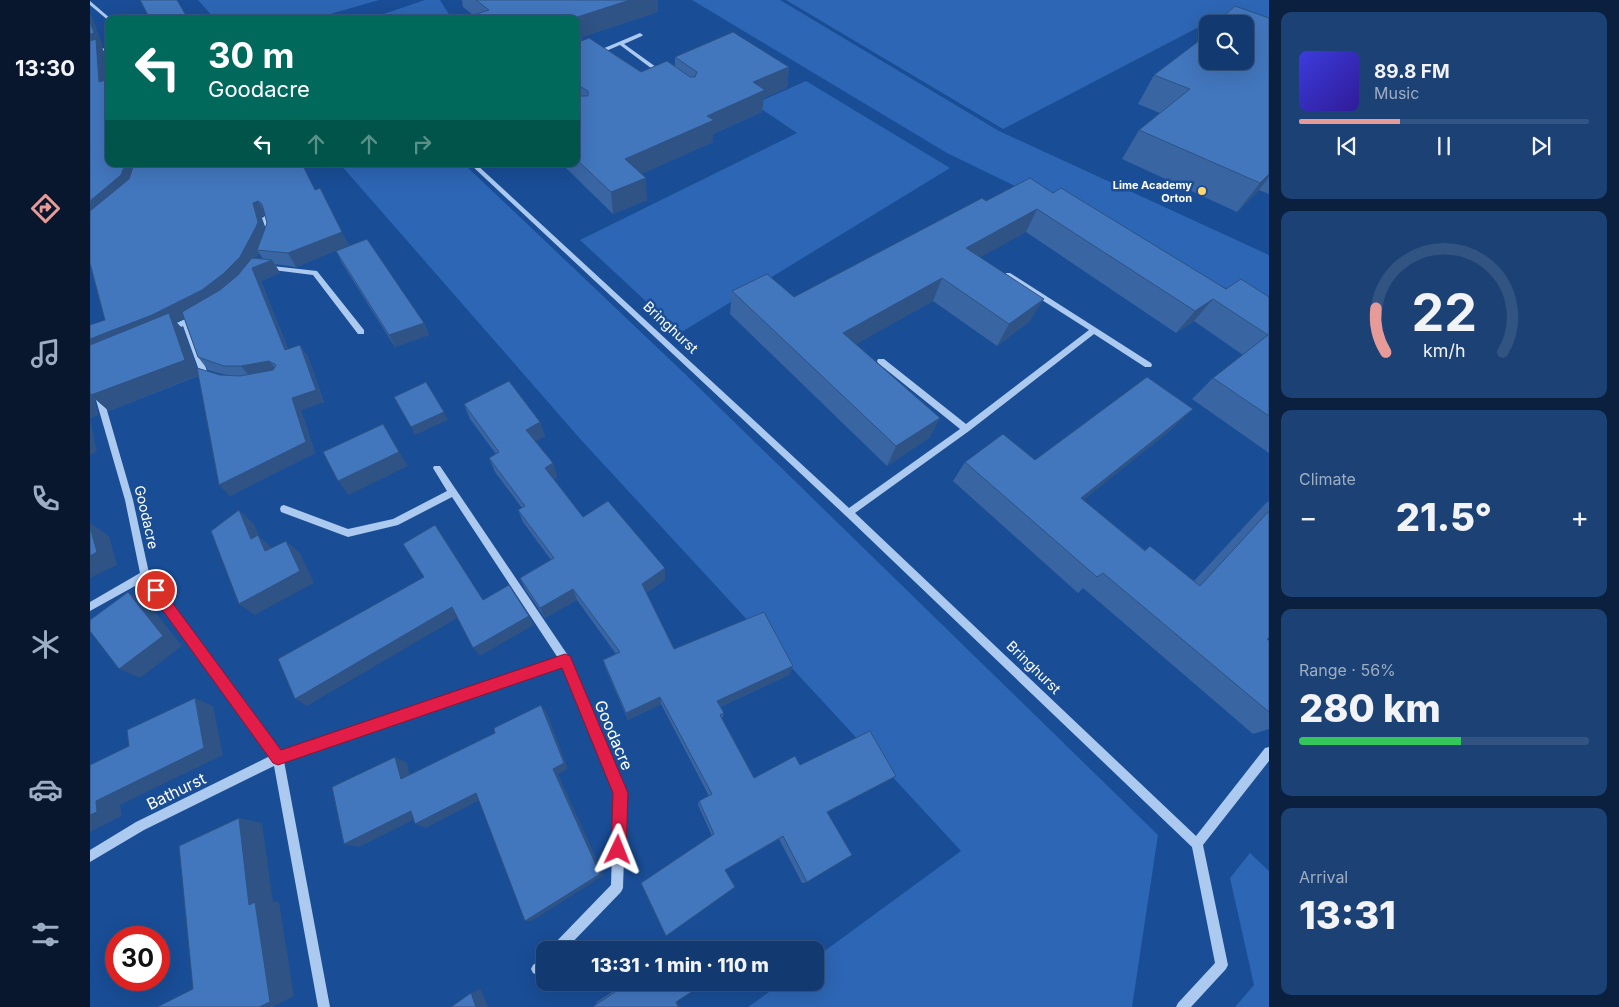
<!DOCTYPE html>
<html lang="en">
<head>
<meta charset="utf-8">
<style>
  :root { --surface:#133a70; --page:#1c4175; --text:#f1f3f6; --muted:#9dadc3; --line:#325483; --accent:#e69b98 }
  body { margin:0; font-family:Inter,sans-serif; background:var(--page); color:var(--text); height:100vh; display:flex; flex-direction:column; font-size:19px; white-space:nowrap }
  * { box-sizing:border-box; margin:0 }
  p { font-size:16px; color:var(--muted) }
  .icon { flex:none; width:28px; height:28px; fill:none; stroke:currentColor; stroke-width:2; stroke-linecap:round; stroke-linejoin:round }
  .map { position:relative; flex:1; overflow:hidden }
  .sheet { display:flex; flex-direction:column; gap:12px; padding:12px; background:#0a203e; width:350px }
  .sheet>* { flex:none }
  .banner { position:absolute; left:15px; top:15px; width:475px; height:152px; border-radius:10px; box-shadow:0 5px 20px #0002,0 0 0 1px var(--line); background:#00695c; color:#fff; overflow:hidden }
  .fabs { position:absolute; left:1109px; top:15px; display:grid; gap:10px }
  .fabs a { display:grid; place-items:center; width:55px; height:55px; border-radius:10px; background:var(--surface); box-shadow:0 5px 20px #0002,0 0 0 1px var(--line); font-size:25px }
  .speed { position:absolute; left:15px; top:926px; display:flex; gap:10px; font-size:25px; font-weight:700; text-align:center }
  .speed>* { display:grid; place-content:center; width:65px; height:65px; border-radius:50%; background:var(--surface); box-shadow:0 5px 20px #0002,0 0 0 1px var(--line); line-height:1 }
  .speed .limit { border:8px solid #d22; background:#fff; color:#111 }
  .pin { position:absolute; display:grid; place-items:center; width:42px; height:42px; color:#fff; margin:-21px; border:2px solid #fff; border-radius:50%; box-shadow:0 1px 5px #0007 }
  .me { position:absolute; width:55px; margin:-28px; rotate:2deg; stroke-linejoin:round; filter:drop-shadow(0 0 4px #0008) }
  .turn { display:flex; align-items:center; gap:18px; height:105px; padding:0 20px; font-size:22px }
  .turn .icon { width:65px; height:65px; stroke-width:2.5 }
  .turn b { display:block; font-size:35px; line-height:42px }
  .lanes { display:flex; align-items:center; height:48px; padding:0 20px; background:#0003; justify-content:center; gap:25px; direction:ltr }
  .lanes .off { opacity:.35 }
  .big { font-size:38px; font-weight:800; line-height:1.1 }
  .sheet .card { flex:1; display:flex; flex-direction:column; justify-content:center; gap:8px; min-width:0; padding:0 18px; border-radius:10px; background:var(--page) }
  .sheet .dial { align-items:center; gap:0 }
  .dial svg { height:130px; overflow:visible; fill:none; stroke:var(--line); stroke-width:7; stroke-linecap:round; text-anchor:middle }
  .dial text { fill:var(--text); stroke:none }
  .song { display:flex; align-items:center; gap:15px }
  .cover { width:60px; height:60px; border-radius:8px; background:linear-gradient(135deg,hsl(240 70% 55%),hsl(250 70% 35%)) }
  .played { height:5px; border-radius:2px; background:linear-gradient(90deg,var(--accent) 35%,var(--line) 35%) }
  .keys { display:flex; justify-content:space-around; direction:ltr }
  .heat { display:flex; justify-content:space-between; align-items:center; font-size:28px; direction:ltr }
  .charge { height:8px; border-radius:4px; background:linear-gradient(90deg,#34c759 56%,var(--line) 0) }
  .trip { position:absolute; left:446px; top:941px; width:288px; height:50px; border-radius:10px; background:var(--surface); box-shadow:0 5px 20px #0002,0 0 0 1px var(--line); font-weight:800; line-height:50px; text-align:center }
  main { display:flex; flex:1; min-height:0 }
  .dock { display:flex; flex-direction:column; width:90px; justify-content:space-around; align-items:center; background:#08172d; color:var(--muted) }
  .dock .icon { width:35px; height:35px }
  .dock .current { color:var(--accent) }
  .dock b { font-size:22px; color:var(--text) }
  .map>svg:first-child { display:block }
</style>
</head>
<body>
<main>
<nav class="dock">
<b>13:30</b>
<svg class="icon current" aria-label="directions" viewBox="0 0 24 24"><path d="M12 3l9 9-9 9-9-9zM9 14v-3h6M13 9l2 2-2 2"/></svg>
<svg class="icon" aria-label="music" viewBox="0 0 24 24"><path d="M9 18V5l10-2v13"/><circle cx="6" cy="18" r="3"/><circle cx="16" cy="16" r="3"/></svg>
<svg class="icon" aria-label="phone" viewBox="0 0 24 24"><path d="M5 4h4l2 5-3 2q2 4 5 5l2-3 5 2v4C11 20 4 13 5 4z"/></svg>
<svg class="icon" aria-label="climate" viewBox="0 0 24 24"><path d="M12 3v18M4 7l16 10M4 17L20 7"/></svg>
<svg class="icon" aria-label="car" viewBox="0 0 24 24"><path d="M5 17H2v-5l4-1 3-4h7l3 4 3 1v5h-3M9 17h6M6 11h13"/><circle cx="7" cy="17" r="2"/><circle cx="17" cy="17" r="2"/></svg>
<svg class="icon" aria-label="filters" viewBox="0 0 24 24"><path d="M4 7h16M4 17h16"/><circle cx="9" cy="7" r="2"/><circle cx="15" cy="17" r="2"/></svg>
</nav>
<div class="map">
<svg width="1179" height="1007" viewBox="0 0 1179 1007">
  <rect width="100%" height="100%" fill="#194d96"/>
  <path fill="#2d66b4" d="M108,0H289L223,19H125Z
    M335,0H350L362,19H279Z
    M602,0H690L909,131L1179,255V309L857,153Z
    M696,0H1179V28L1134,14L913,129Z
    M716,81L860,168L590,333L490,240L707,133L664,104Z
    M250,164H374L594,373L1068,835L1042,1007H658L692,983L725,982V958L871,851L492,441Z
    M1160,853L1179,871V1007H1145L1164,985L1140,878Z"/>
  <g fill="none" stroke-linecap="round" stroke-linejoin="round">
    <path fill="#acc9f0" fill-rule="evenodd" d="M0,1L21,19H19V21L0,5Z
      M550,33L553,35L552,36L534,44L573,72V74H569L530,45L486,64V60Z
      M19,47V50L0,56V52Z
      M380,164H386L759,508L870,429L788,363L787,361L788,359H794L876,424L999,330L916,277V273H920L1061,363L1062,365L1061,367H1055L1004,334L879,431L765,513L1106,836L1175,748L1179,747V761L1113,845L1138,965L1136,969L1101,1007H1086L1088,1003L1125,963L1102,847L756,516Z
      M175,216L178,218L184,235L183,237H181L178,235L172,218Z
      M173,265L227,271L274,330V334H268L223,275L175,269H173Z
      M106,314L110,317L99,323L117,371L124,376L120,379L111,375L110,373L93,326L79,333L75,330L76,328Z
      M8,390L12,393L43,500L59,573L190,752L468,658L362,497L308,525L258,537L191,512L190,509L191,506L194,505L258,529L303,519L357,491L343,468L344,466H350L479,657L536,793L533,888L531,892L475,950H460L462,946L521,885L524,793L472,666L194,761L240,1007H228L184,766L54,830L0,862V850L46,822L180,756L54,581L0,611V602L50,573L35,500L4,393Z
      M455,956V970L447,975L443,973L441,969L443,965Z"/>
  </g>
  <path fill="#3965a3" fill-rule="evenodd" d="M372,0H568V12L492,37L493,41L551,72L585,66V57L699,67L697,88L674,98L672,112L623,134V142L551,174L557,200L523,214L472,164H486V19L383,15L373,7Z
    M0,13L13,47H11L15,53L19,164L225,190L259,245L206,267L185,264L190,273L171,281L198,349L210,345L218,357L234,402L211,410L225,453L140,496L108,376L19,411L4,398L8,415L0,418V325L15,320L0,263ZM175,215L177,223L175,230L171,216ZM169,253L173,259L166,258ZM94,318L108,357L118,370L136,375H130L107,369L93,329L86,322Z
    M1179,18V194L1169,190L1147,212L1032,159L1049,130L1070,113L1048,104L1064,75L1106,44L1110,36Z
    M963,193L1136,289L1179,297V453L1102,399L1123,378L1153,355L1104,321L1086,333L936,232L890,257L940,321L907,346L843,301L766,344L850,418L839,438L797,466L640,314L642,291L704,297L896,201Z
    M246,251L334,323L339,335L305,347L252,263Z
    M374,404L450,422L455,436L445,441L463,463L467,477L464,479L493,517L575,568V580L556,593L584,649L703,666L699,675L630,707L634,713L632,719L664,778L710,765L806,776L737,812L717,882L712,883L689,839L635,870L576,936L622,836L608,805L609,801L619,796L571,704L538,720L516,669L513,660L526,654L487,600L455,618L435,589L430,578L461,560L433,522L428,510L432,508L405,472L399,458L406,454L380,419Z
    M1082,429L993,500L1055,550L1060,546L1104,581L1176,503L1179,501V637L1177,639L1179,641V729L1163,734L993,588L988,593L863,481L875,462L945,460Z
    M537,982H604L606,985L587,1001L590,1007H504V1006L508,1001Z"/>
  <path fill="#2e5384" d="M540,0H568V12L492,37L494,55L486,58V19H481Z
    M0,13L13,47H11L15,53L18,96L9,82L0,50Z
    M699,67L697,88L674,98L672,112L623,134V142L536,181L535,159L663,82Z
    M35,164H49L41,189L0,225V201Z
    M1179,174V177L1169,190L1147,212L1170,183Z
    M556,178L557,200L523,214L521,192Z
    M168,201L176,214L171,216L176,236L167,250L169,253L159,270L123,303L86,322L93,329L109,375L19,411L4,398L8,415L0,418V339L163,203Z
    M947,209L936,232L866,271L876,248Z
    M252,232L259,245L206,267L198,253Z
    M182,260L190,273L171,281L203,362L195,350L162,268Z
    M852,278L843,301L747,355L753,333Z
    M954,299L940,321L907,346L919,324Z
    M1123,299L1104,321L1086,333L1105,311Z
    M334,323L339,335L305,347L299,335Z
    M210,345L218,357L234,402L211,410L225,453L140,496L129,485L202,398Z
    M179,361L189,373L161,378L151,366Z
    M1103,409L1082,429L973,516L991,498Z
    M354,412L358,420L325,435L321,427Z
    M850,418L839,438L797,466L806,446Z
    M0,419L7,452L0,455Z
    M450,422L455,436L441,444L436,430Z
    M293,424L318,466L259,495L248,481Z
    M463,463L467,477L459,482L455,468Z
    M149,510L164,524L170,537L182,548L175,551L161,539Z
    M0,523L19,536L27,565L0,578Z
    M196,541L210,553L224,583L165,615L149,604Z
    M575,568V580L553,595L552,584Z
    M483,589L487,600L455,618L450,608Z
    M38,592L58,603L92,646L50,678L29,669Z
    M362,607L369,617L217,706L205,699Z
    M439,616L444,625L390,656L383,648Z
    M703,666L699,675L625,709L627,701Z
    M570,697L571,704L538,720L536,713Z
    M105,698L123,706L133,755L30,805L32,816L0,832V815L6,801Z
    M451,705L457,713L478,769L468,774L514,875L442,921H435L463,769Z
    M305,757L317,763L322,784L311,779Z
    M806,776L798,781L731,815L737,812Z
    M386,793L394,798L336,828L325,824Z
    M321,811L333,815L269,847L254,844Z
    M149,818L172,823L183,902H189L204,996L183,1007H169L159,905Z
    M391,989L398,1007H386L381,993Z
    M586,998L590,1007H588L586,1002Z"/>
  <path fill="#4276bd" stroke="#2e5384" d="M50,0H87L98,19H60Z
    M386,0H540L481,19H371L399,10Z
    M1145,6L1179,18V174L1170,183L1049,130L1100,89L1064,75L1114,37L1110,36L1118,30V61H1155V24H1125Z
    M0,22L4,33L0,34Z
    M486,30L492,33L486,35Z
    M643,32L699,67L663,82L675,90L617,116L624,120L535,159L556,178L521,192L486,159V92L491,96H498V91L486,84V43L499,38L551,72L577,61L600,77H605L607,72L585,57Z
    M6,39L9,82L19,79V164H35L31,175L0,201V41Z
    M44,164H212L225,190L230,188L252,232L198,253L167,250L177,223L172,204L168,201L163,203L168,222L166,227L150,257L133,274L112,290L62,315L0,339V325L15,320L0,263V211L39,179Z
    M940,178L963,193L971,188L1136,289L1151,279L1179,297V416L1123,378L1178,335L1123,299L1105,311L947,209L876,248L954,299L919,324L852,278L753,333L850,418L806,446L642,291L677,274L704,297L892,198L896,201Z
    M277,239L334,323L299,335L246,251Z
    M162,258L182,260L162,268L195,350L210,345L226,390L202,398L216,442L129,485L107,368L130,375L150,376L183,370L186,365L179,361L151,366H134L108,357L92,312L130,290L148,275Z
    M79,313L95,360L1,395L0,392V345Z
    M1057,377L1103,409L991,498L1055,551L1060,546L1110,586L1179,511V637L1177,639L1179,641V712L1013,573L1007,577L875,462L913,434L945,460Z
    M419,381L450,422L436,430L463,463L455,468L493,517L518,501L575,568L552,584L584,649L674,612L703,666L627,701L634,713L630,715L664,778L705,756L710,765L780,731L806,776L737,812L762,855L717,882L693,836L635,870L645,887L576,936L551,883L624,834L609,801L622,794L570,697L536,713L513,660L530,652L483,589L450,608L430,578L464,558L428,510L435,506L399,458L409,452L374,404Z
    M336,382L354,412L321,427L304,397Z
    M293,424L309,452L248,481L233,452Z
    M149,510L161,539L168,535L175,551L196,541L210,571L149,604L121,531Z
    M345,525L393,600L419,585L439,616L383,648L362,607L205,699L188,659L334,577L313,544Z
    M0,527L7,552L0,556Z
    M38,592L73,636L29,669L0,631V620Z
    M105,698L114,748L6,801L7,812L0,815V765L39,746L37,730Z
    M451,705L474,763L463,769L510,874L435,921L386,793L325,824L321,811L254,844L242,787L305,757L311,779L405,733L404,728Z
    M149,818L159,905L165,902L180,1002L169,1007H67L103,989L89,846Z
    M540,982H604L606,989L586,1002L588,1007H504V1006Z
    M381,993L386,1007H361Z"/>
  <path fill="#e11d48" stroke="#92132f" d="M66,584L70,586L191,750L475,654L480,656L538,793L536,850L534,855L528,857L523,855L521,850L523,793L472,668L188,765L183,763L61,594L59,590Z"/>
  <circle fill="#ffd76b" stroke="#194d96" stroke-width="2" cx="1112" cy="191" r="5"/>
  <g text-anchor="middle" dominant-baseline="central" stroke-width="5" stroke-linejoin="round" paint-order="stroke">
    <g font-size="11" font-weight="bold" fill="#fff" stroke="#194d96" text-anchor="end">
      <text x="1102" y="185">Lime Academy<tspan x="1102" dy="13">Orton</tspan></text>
    </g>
    <g font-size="14" fill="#fff" stroke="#194d96">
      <text transform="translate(581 327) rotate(43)">Bringhurst</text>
      <text transform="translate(57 517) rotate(77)">Goodacre</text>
      <text transform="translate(944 667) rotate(44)">Bringhurst</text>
    </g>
    <g font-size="16" fill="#fff" stroke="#194d96">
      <text transform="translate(524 735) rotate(67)">Goodacre</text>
      <text transform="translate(86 791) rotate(-26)">Bathurst</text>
    </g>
  </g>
</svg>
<div class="fabs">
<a><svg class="icon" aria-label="search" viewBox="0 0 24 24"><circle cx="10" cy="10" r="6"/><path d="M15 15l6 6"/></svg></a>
</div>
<div class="speed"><div class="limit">30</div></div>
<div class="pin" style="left:66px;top:590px;background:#d93025"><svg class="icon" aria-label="arrive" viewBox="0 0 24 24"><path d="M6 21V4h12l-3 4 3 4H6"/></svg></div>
<svg class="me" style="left:528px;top:850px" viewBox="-20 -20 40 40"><path d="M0-17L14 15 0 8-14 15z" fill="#e11d48" stroke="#fff" stroke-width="4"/></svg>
<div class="trip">13:31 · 1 min · 110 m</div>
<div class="banner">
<div class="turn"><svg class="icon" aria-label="left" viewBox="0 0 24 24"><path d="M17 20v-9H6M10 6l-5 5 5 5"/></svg><div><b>30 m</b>Goodacre</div></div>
<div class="lanes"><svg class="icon" aria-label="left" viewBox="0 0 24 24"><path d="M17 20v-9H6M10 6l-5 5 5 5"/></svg><svg class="icon off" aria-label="ahead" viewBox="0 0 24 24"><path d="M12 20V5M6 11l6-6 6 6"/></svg><svg class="icon off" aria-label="ahead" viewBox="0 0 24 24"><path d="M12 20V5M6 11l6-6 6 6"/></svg><svg class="icon off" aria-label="right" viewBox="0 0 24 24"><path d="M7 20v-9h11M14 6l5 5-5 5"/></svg></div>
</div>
</div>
<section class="sheet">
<div class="card">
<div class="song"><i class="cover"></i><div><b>89.8 FM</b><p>Music</p></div></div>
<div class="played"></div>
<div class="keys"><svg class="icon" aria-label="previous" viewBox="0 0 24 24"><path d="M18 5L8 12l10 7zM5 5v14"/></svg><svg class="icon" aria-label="pause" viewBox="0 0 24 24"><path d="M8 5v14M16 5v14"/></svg><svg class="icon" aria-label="next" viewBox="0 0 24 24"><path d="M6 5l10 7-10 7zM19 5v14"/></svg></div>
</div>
<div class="card dial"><svg viewBox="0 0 100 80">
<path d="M14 69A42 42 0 1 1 86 69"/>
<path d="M14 69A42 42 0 0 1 8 42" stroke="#e69b98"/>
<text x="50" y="56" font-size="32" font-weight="700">22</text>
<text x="50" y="72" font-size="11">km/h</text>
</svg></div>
<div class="card"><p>Climate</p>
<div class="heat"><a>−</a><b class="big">21.5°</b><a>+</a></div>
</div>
<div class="card"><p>Range · 56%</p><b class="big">280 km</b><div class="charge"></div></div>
<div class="card"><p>Arrival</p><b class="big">13:31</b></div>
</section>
</main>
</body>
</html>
